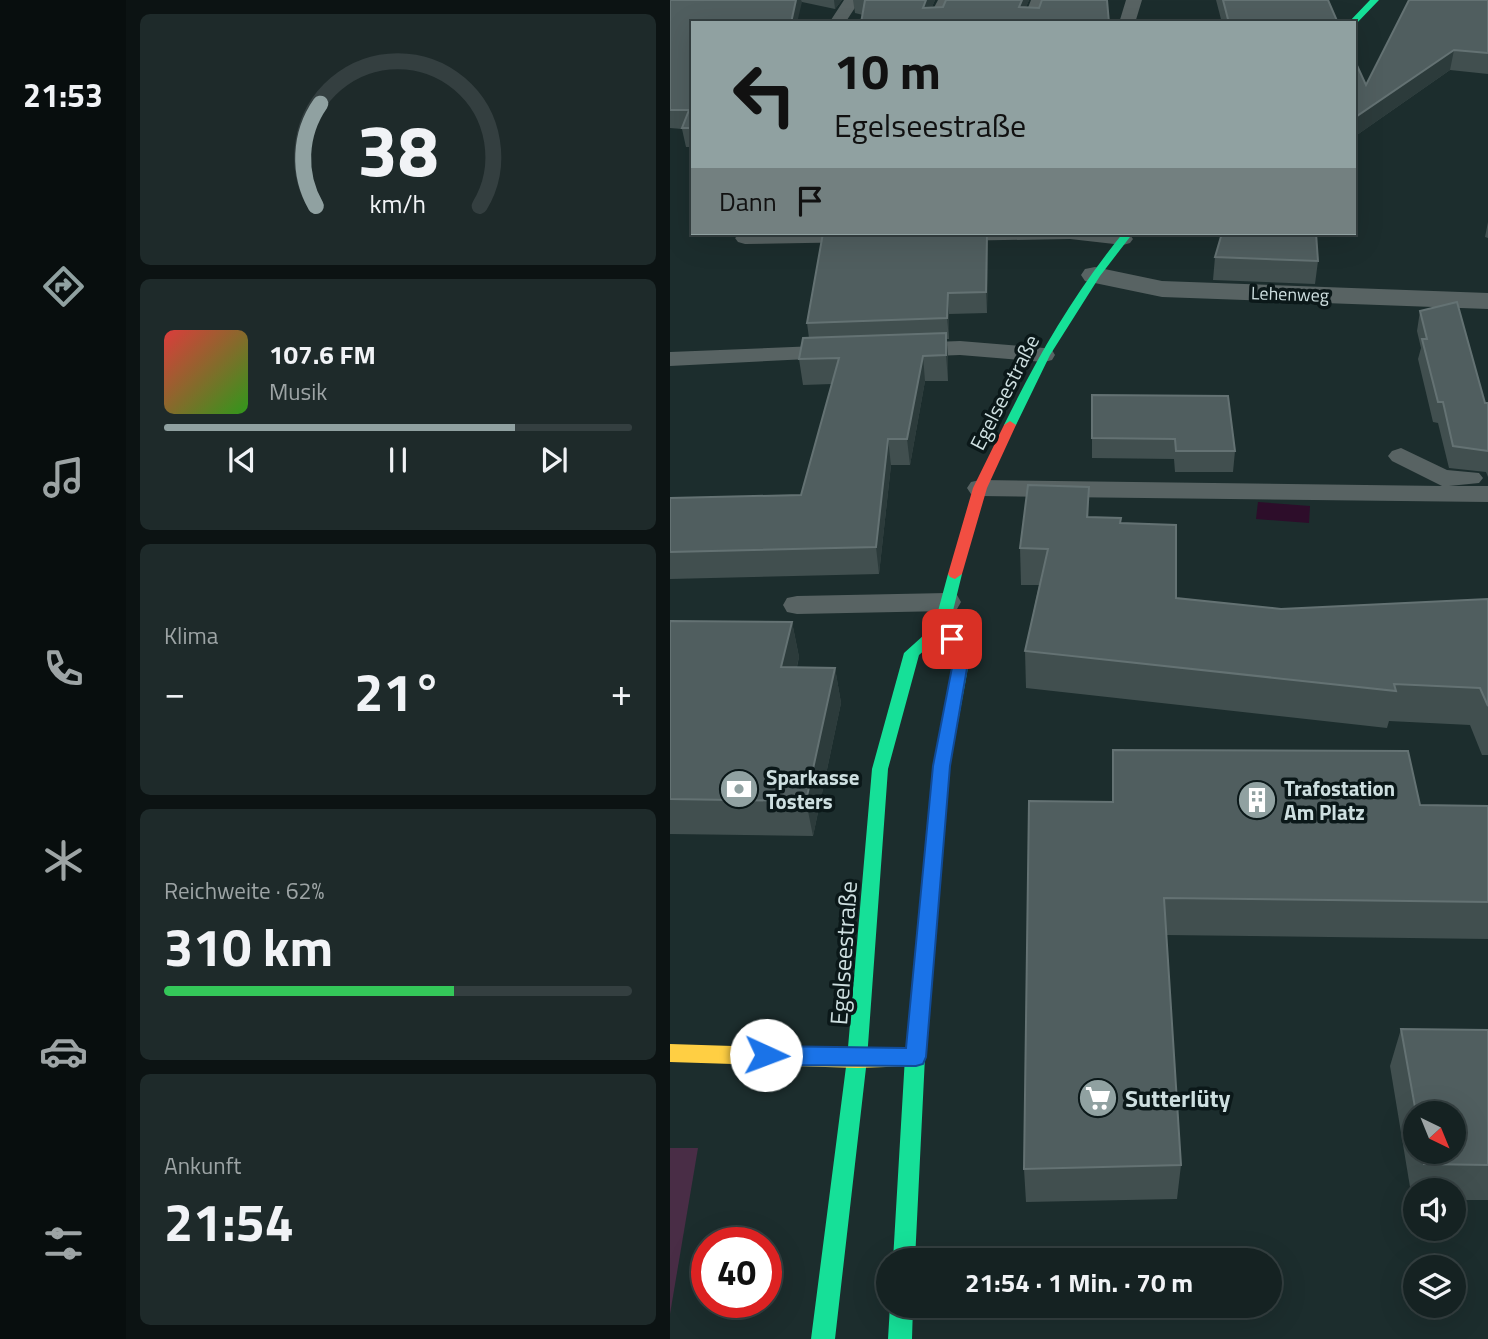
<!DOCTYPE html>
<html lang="de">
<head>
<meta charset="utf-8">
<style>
  :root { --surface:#152222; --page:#1e2a2a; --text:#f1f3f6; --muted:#9da4a5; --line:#343f40; --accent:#90a1a1 }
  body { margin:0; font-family:"Titillium Web",sans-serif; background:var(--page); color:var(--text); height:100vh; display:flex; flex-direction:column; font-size:26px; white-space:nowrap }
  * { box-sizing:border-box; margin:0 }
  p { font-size:23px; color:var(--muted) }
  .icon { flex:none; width:38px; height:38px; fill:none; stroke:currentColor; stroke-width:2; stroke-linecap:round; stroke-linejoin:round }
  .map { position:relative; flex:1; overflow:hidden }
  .drawer { display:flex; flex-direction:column; gap:14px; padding:14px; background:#0c1313; width:544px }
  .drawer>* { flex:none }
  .top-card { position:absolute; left:21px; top:21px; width:665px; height:214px; border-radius:0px; box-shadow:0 7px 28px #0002,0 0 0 2px var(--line); background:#90a1a1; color:#111; overflow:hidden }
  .needle { width:46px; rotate:137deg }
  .controls { position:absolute; left:733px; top:1101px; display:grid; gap:14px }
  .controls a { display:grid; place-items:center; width:63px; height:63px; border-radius:50%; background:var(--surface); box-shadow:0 7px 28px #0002,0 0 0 2px var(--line); font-size:35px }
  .speed { position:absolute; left:21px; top:1227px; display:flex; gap:14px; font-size:35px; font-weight:700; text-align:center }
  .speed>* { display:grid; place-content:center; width:91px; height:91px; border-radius:50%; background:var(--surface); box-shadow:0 7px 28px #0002,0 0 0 2px var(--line); line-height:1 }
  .speed .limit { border:10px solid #d22; background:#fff; color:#111 }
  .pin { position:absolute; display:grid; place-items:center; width:60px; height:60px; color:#fff; margin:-30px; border-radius:14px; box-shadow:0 4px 10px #0006 }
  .me { position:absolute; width:77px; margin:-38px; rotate:92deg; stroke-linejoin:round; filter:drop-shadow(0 0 5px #0008) }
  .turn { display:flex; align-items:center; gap:24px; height:147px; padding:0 28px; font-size:32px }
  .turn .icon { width:91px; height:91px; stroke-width:2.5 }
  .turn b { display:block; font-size:49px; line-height:60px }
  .then { display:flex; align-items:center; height:66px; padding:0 28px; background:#0003; gap:14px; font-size:26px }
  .big { font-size:52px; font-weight:700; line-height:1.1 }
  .drawer .widget { flex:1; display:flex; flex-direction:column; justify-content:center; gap:10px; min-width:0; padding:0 24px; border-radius:10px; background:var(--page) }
  .drawer .dial { align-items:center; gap:0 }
  .dial svg { height:182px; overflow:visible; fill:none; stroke:var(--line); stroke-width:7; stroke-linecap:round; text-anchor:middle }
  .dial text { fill:var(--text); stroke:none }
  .song { display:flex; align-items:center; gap:21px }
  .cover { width:84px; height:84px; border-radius:10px; background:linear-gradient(135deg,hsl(0 70% 55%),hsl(110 70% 35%)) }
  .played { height:7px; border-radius:4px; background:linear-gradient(90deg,var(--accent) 75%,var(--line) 75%) }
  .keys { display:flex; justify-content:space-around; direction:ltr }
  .heat { display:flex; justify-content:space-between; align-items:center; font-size:38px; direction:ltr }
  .charge { height:10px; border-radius:5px; background:linear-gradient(90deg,#34c759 62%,var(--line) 0) }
  .trip { position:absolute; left:206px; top:1248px; width:406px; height:70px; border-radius:35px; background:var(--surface); box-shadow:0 7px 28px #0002,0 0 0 2px var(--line); font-weight:700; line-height:70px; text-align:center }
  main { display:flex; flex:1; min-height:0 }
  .menu { display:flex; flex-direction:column; width:126px; justify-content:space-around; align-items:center; background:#080e0e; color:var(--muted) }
  .menu .icon { width:49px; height:49px }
  .menu .current { color:var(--accent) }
  .menu b { font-size:32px; color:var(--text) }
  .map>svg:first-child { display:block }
</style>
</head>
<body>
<main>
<nav class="menu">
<b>21:53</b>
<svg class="icon current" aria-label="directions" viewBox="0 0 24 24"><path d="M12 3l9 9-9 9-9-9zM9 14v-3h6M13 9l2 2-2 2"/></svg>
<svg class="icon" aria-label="music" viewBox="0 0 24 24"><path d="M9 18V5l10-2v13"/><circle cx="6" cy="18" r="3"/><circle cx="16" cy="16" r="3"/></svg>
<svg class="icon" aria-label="phone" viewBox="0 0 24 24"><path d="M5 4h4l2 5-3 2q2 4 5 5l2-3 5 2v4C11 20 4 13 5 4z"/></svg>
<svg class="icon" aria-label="climate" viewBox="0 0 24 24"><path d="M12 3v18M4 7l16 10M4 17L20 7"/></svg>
<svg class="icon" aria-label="car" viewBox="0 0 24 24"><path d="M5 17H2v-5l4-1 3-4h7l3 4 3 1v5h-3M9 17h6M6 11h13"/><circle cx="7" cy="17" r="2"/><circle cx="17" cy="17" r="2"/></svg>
<svg class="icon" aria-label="filters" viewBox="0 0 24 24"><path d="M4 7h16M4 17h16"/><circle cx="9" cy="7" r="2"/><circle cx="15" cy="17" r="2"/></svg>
</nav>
<section class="drawer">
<div class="widget dial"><svg viewBox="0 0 100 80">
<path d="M14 69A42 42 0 1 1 86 69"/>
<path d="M14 69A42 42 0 0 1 16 24" stroke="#90a1a1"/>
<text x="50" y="56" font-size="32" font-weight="700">38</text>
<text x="50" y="72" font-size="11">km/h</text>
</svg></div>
<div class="widget">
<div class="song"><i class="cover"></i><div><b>107.6 FM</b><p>Musik</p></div></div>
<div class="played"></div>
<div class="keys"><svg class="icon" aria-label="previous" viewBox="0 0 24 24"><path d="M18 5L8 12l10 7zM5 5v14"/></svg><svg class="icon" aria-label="pause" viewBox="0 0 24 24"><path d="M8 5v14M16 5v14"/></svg><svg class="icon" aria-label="next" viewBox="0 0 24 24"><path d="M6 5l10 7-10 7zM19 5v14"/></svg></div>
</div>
<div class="widget"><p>Klima</p>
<div class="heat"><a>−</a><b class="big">21°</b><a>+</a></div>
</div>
<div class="widget"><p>Reichweite · 62%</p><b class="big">310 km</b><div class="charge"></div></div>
<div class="widget"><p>Ankunft</p><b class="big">21:54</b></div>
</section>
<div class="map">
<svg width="818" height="1339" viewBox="0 0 818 1339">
  <rect width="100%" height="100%" fill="#1c2d2d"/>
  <path fill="#492d46" d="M0,1148H28L0,1314Z"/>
  <path fill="#2d0d2a" d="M588,502L640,506L639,523L586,519Z"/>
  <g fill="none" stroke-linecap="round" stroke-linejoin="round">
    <path fill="#586363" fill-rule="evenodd" d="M174,0H190L175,23H159Z
      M268,0H284L272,23H256Z
      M361,0H377L368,23H352Z
      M456,0H472L465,23H449Z
      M71,233H202L204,236L201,240L194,242L75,244L68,242L65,238Z
      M269,233H452L460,235L463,239L460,243L453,245L400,239L278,241L271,239Z
      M290,341L374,348L382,350L385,355L382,360L374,362L290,355L238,357L230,355L227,350L230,345L238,343Z
      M171,345L179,347L182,352L179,357L0,366V352Z
      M731,448L777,470L809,473L813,478L809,483L779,486H818V502L310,496L301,494L297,488L301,482L310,480L772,486L722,461L718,456L722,451Z
      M277,593L287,595L291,602L287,609L277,611L127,614L117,612L113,605L117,598L127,596Z"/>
    <path fill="#586363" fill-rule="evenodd" d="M425,267L492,281L818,293V309L492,297L415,281L411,275L415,269Z"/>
    <path fill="#16e098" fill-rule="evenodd" d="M700,0H709L685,25L678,23Z
      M453,233H463L430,276L380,355L346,425L340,429L335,428L334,425C369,354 403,295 453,233Z
      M285,569L292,574L279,627L301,651L280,766L255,1057L245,1260H223L235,1057L264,766L285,652L270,637L249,655L218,769L197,1059L165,1339H141L177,1059L202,769L234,653L264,626L278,574Z
      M220,1306H243L242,1339H218Z"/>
    <path fill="#ffcf43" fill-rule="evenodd" d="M0,1044L187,1050L245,1048L252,1051L255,1057L252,1063L245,1066L187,1068L0,1062Z"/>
    <path fill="#f24e42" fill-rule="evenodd" d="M340,421L346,425L317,488L292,574L285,579L280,577L278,574L303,488L334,425Z"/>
  </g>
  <path fill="#414f4f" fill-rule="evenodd" d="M0,0H172L165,9L132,2L23,23V147H16L12,129L0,128Z
    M183,0H265L262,7H273L276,0H359L356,7L439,23L193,15L185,13Z
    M546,0H658L668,23H552Z
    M818,0V74L780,70L684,137V59L696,85Z
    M818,222V238L815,237Z
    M318,243L317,313L279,314V339H277L278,358V381H255L240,465H221L209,574L0,579V498L131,495L162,384L133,385L129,359L139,338L137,323Z
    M545,257L648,261L645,284L543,280Z
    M750,311L815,403H818V477L816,472L779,468L768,423L763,422L748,359L751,348L747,331Z
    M422,395L565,451L563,472H505L504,459L422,458Z
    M419,517L451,523L506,598L611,609L818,599V755H812L800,725L719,721L717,728L356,688L355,651L369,585H351L350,548Z
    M0,621L122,622L129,657L127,667L165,668L171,703L143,836L0,834Z
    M443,750L750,805L818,806V939L496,935L511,1165L507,1199L356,1202L354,1169L442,802Z
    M731,1029L818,1030V1200H784V1190H746V1199H742L720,1066ZM746,1113L784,1152H746Z"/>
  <path fill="#2c3b3b" d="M126,0H131L132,2L127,23H121Z
    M164,0H172L165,9Z
    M256,0H265L255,23L253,8Z
    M352,0H359L350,23L349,7Z
    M784,50L780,70L684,137V118Z
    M317,233L318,243L317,313L316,292Z
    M278,293L279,314V339L277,318Z
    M276,333L278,358V381L276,355Z
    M253,356L255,381L240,465L237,439Z
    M218,439L221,465L209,574L206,547Z
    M419,487V524L417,517Z
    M122,622L129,657L118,702L111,667Z
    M165,668L171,703L143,836L136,801Z"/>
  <path fill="#505e5f" stroke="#647273" stroke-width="2" d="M0,0H126L121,23H23V128H12L19,110H0Z
    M195,0H256L253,8L273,7L276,0H352L349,7L369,8L372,0H437L439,23H191Z
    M553,0H658L668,23H559Z
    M739,0H818V53L784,50L684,118V59L696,85Z
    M153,233H317L316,292L278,293L277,318L137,323Z
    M552,233H646L648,261L545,257Z
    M787,302L815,403H818V451L783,446L773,402H768L752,339H757L750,311Z
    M276,333V355L253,356L237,439H218L206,547L0,552V498L131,495L169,358L129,359L133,338Z
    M422,395L558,396L565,451H506L505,439L422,438Z
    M358,485L419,487L417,517L451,518L450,523L506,525V598L611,609L818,599V706L810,688L724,684L726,691L355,651L378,549L350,548Z
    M0,621L122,622L111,667L165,668L136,801L0,799Z
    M443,750L738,751L750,805L818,806V902L494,898L511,1165L354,1169L359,801L443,802Z
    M731,1029L818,1030V1165L754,1164L752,1152H784V1113H746Z"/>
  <path fill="#1a73e8" stroke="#114b97" stroke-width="2" d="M282,634L287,636L300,651L280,766L256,1057L253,1064L246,1066L96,1065L89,1062L86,1055L89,1049L96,1046L236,1048L263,766L285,652L274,639Z"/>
  <defs>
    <g id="bank-disc" transform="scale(2.0125)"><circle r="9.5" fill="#90a1a1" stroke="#0b1819"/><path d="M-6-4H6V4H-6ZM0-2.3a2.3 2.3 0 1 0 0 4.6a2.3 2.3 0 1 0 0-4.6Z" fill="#fff"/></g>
    <g id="building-disc" transform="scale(2.0125)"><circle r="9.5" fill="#90a1a1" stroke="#0b1819"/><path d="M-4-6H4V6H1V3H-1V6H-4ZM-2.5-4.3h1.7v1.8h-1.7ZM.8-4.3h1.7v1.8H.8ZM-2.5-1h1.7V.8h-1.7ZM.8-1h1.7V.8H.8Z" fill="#fff"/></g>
    <g id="supermarket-disc" transform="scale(2.0125)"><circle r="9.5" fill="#90a1a1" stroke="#0b1819"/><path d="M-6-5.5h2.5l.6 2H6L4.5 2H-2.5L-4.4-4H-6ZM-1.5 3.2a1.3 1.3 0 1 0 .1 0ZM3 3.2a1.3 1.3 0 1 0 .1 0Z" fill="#fff"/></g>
  </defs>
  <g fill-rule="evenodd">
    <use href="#bank-disc" x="69" y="789"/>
    <use href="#building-disc" x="587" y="800"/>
    <use href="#supermarket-disc" x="428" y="1098"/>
  </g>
  <g text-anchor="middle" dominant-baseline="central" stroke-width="7" stroke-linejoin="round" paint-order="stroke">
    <g font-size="18" fill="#cedfe0" stroke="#0b1819">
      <text transform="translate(620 294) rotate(2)">Lehenweg</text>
    </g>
    <g font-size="21" fill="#cedfe0" stroke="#0b1819">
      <text transform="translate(334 392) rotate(-63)">Egelseestraße</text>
    </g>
    <g font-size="21" font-weight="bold" fill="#cedfe0" stroke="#0b1819" text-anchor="start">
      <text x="96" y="777">Sparkasse<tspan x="96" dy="24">Tosters</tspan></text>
      <text x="614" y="788">Trafostation<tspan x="614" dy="24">Am Platz</tspan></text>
    </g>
    <g font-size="24" fill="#cedfe0" stroke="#0b1819">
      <text transform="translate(173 953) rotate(-86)">Egelseestraße</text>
    </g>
    <g font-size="24" font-weight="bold" fill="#cedfe0" stroke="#0b1819" text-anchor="start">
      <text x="455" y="1098">Sutterlüty</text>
    </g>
  </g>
</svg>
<div class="controls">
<a><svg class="needle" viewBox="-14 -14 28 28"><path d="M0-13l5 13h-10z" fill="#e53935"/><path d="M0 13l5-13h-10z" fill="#9da4a5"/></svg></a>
<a><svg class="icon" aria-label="sound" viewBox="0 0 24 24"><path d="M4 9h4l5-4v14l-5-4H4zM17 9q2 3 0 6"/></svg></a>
<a><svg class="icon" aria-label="layers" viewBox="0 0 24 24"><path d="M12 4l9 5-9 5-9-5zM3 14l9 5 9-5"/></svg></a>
</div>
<div class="speed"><div class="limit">40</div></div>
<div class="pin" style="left:282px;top:639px;background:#d93025"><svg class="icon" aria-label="arrive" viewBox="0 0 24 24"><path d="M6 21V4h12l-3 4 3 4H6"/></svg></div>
<svg class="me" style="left:96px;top:1055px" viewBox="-20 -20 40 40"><circle r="19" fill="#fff"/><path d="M0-13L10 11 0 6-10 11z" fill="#1a73e8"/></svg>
<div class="trip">21:54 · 1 Min. · 70 m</div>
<div class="top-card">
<div class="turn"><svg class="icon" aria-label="left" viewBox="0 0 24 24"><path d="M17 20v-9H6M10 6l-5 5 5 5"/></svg><div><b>10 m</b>Egelseestraße</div></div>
<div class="then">Dann<svg class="icon" aria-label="arrive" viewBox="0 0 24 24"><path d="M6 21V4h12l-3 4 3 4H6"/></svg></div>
</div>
</div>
</main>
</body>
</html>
